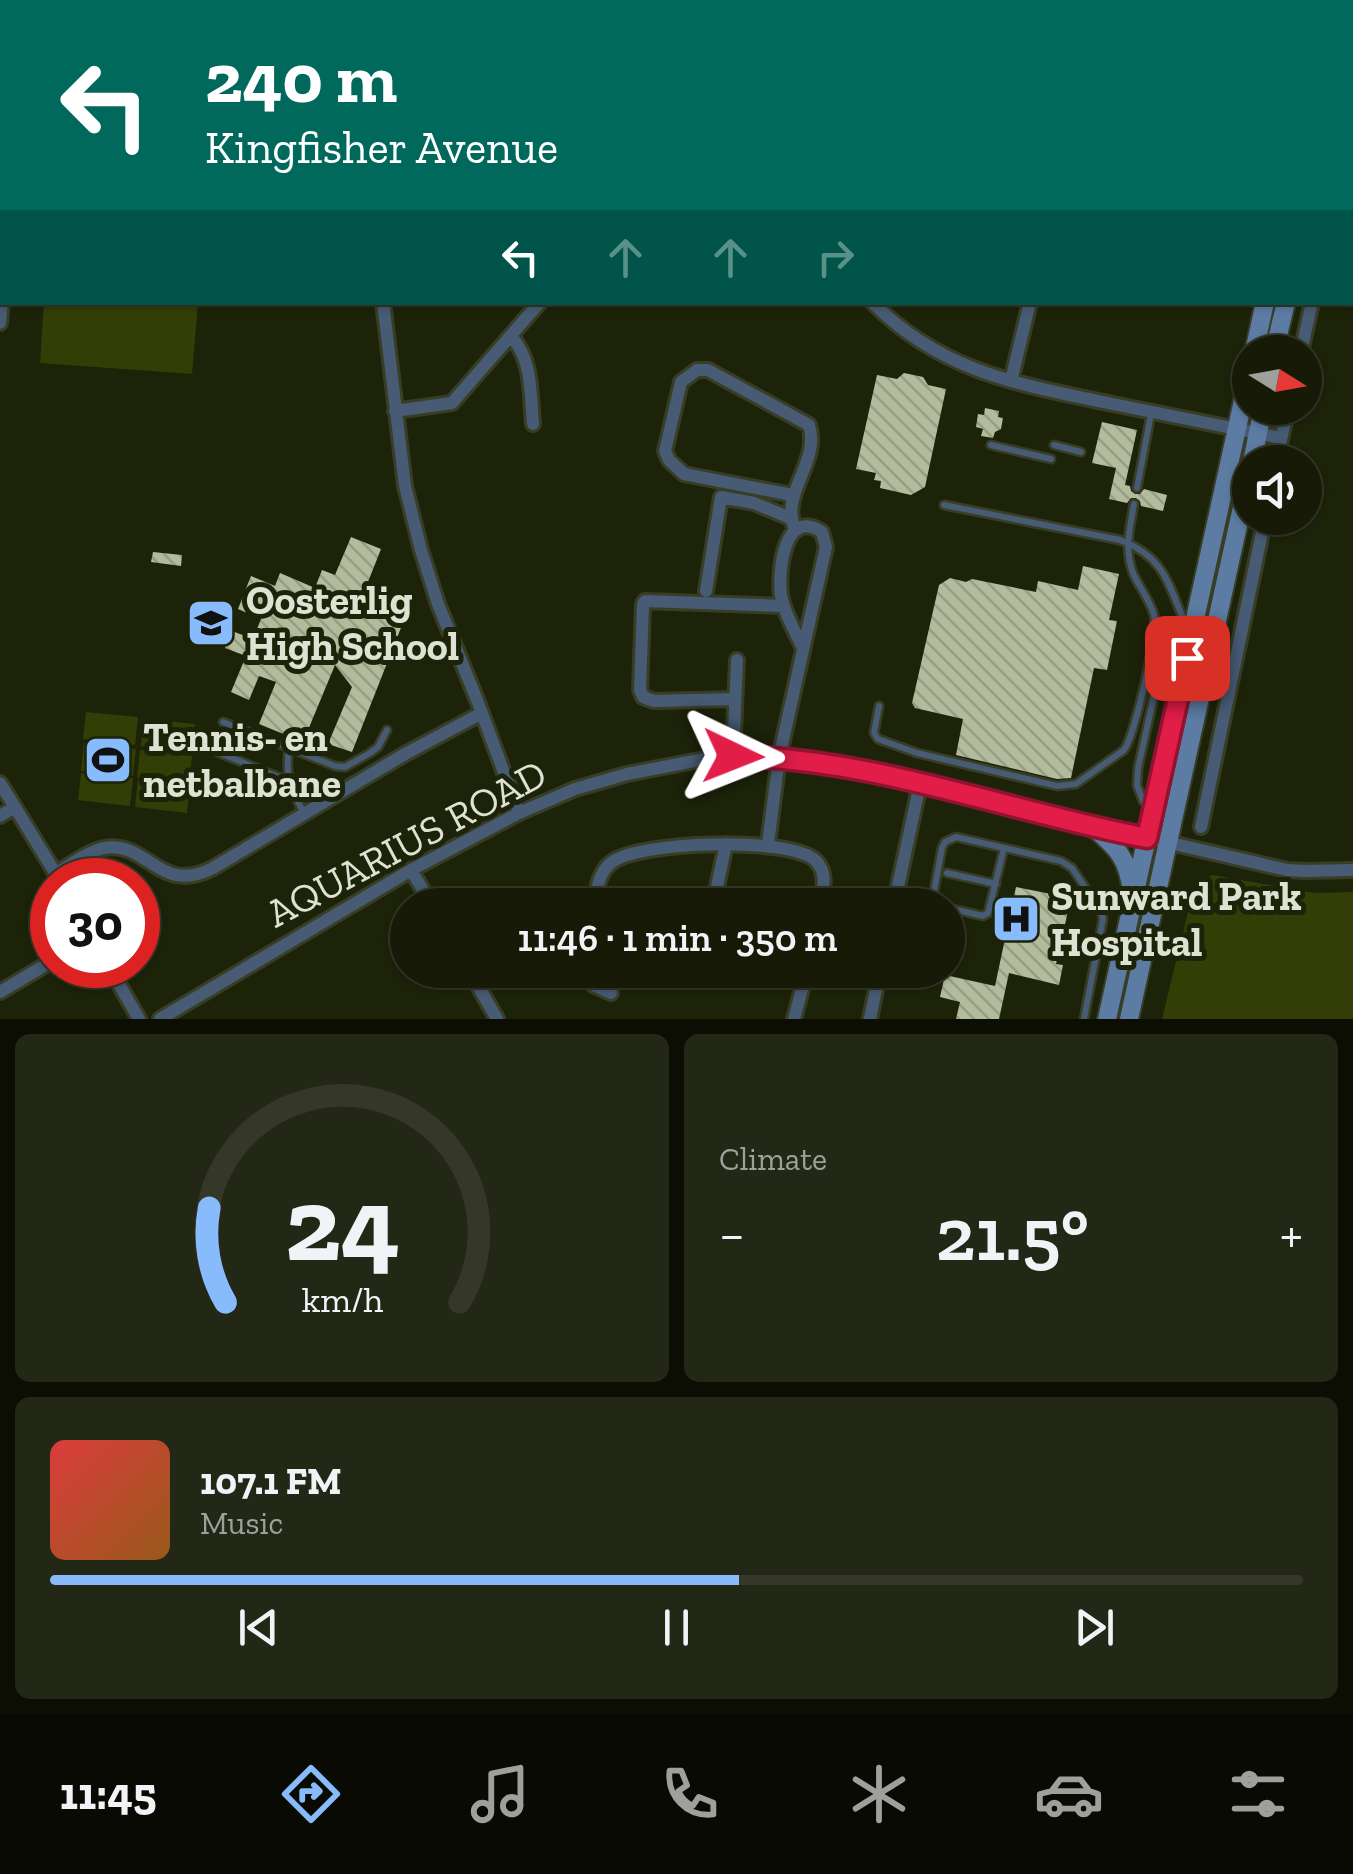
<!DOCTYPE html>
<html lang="en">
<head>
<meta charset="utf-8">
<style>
  :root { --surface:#161a07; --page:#232715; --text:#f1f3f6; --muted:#9ea19b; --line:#353828; --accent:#87bbfb }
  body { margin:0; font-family:"Zilla Slab",serif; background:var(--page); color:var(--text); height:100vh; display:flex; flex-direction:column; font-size:38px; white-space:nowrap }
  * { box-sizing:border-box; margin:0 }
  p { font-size:32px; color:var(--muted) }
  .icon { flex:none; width:55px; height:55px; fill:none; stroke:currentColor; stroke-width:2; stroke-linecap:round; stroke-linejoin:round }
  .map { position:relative; height:1019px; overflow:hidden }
  .side { display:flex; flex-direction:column; gap:15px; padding:15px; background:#0c0e04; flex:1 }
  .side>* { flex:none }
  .top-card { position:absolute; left:0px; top:0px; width:1355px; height:305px; box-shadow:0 2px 8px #0004,0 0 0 2px var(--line); background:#00695c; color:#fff; overflow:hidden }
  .needle { width:65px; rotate:101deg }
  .controls { position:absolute; left:1232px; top:335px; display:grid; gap:20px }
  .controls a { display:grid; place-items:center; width:90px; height:90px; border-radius:50%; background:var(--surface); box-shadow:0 2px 8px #0004,0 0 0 2px var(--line); font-size:50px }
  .speed { position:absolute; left:30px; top:858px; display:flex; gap:20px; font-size:50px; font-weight:700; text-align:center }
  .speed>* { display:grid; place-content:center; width:130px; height:130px; border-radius:50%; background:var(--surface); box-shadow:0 2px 8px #0004,0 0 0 2px var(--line); line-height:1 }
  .speed .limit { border:15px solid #d22; background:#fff; color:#111 }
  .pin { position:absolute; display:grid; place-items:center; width:85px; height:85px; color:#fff; margin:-42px; border-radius:20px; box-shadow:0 5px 15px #0006 }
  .me { position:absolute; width:110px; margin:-55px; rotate:92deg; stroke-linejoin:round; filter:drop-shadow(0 0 8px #0008) }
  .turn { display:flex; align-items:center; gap:35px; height:210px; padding:0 40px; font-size:45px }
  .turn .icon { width:130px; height:130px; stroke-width:2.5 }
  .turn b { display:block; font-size:70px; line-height:85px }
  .lanes { display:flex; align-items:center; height:95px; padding:0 40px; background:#0003; justify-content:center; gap:50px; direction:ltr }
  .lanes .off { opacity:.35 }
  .big { font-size:75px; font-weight:600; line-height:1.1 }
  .side .tile { flex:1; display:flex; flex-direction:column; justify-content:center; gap:15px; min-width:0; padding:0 35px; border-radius:15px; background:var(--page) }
  .side .dial { align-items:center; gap:0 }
  .dial svg { height:260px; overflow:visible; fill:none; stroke:var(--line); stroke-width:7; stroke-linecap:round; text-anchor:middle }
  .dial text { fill:var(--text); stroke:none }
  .song { display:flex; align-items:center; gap:30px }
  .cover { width:120px; height:120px; border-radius:15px; background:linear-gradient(135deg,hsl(0 70% 55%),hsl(30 70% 35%)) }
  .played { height:10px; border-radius:5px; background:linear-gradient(90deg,var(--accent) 55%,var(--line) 55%) }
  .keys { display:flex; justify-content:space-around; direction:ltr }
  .heat { display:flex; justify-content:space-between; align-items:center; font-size:55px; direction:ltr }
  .side .tiles { flex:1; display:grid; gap:15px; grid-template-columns:1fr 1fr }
  .tile:last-child { grid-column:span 2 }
  .trip { position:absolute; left:390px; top:888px; width:575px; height:100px; border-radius:50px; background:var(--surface); box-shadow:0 2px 8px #0004,0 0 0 2px var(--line); font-weight:600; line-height:100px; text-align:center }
  .tabs { display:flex; height:160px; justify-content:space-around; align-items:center; background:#090a03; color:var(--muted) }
  .tabs .icon { width:70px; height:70px }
  .tabs .current { color:var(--accent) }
  .tabs b { font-size:45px; color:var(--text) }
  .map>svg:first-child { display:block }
</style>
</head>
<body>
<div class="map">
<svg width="1353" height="1019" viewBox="0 0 1353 1019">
  <defs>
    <pattern id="building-back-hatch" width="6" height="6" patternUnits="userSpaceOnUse" patternTransform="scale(2.5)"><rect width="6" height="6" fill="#b2bb9c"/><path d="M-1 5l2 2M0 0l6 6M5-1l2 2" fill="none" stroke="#969d85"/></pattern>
  </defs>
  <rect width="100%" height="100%" fill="#1d2309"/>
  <path fill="#333e07" d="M44,303H198L192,374L40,363Z
    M86,712L138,717L135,745L83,739Z
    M143,719L195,724L193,752L141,746Z
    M84,743L136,749L133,776L81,771Z
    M140,750L192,756L189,783L137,778Z
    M81,773L133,778L130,806L78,800Z
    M138,780L190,785L187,813L135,807Z
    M1213,875L1315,893L1353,892V1019H1162L1195,883Z"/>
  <path fill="url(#building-back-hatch)" d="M904,373L923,377L928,385L946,389L925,487L911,495L880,488L881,481L874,480L876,473L856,469L877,375L897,379Z
    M985,408L999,411L998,417L1003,418L1001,429L995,432L993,438L981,436L983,429L976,427L978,414L984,415Z
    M1102,422L1137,430L1125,485L1130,486L1131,491L1135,494H1140L1144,489L1167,495L1163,511L1141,506L1140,501L1136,498H1131L1127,503L1109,499L1116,468L1092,463Z
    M351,537L381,549L362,597L406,615L352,752L328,744L352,687L335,665L303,742L259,724L276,682L259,676L249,700L231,692L246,656L225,648L232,631L253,639L261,619L238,609L251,576L275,586L280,573L315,588L322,570L335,575Z
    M153,552L182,555L181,566L151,562Z
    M1083,566L1119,574L1109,620L1117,621L1107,670L1094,668L1071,778L1057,779L956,755L963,719L915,708L912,703L939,585L950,578L966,582L972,579L1036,592L1038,581L1078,590Z
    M1016,887L1071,898L1056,964L1063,965L1059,985L1009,973L999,1019H956L960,1002L940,997L945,975L995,986Z"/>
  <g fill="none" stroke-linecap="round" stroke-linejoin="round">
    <g stroke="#383e25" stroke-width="11">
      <path id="lane" d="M991,445L1051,459
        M1054,445L1081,452
        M1137,488L1151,414
        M944,505L1120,540C1168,558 1169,589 1188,630
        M879,706L874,733L878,739L917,753L1057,786L1076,784L1124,750C1135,735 1158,633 1154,615C1150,600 1139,587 1133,573C1124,550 1130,527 1134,504
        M223,722L335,766L345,767L370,753L378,747L387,730
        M289,748C285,777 290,788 304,813
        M210,749L288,781
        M1153,805L1143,801L1137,785L1138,768L1160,669L1167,660L1183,659
        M947,873L996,884
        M899,894L934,904
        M932,902L942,848L945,842L956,837L1061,861L1072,868L1101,911L1103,919L1084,1019
        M948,908L983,916L988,913L1004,848"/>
    </g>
    <g stroke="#383e25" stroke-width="18">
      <path id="street" d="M193,0L195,2
        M451,0V2
        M576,0L579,2
        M707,0L709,2
        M842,0L843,2
        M74,2L75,0
        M364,2V0
        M566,2L567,0
        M1040,2L1041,0
        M1254,2L1255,0
        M1352,164L1353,163
        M383,302L405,486L421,550L438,604L477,700L519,813
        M872,302C940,371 1017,384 1108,403C1165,415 1223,426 1281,438
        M0,323L2,301
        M511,336C533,361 530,392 533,424
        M1301,352L1312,302
        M1011,381L1030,302
        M395,411L452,403L540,302
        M1276,462L1288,408
        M792,495L684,474L669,460L665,451L681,382L697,370H708L809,425C821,462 779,494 795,529
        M706,591L721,497L754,503L790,518
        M734,699L654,701L643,697L640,690L643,604L645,601L784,606
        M733,757L737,660
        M0,783L59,879
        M0,816L13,808
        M1201,827L1265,518
        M768,844L779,758L826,547L822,532C784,507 778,571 781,595C784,613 795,631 803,648
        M411,870L432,905
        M55,874C70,865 87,852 104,848C148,840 159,896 213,868L405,754L482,713
        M714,901L726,844
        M594,905C597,890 598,873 611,863C636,841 792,836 816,861C828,873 823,890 820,905
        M894,905L920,784
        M108,965L139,1019
        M469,970L497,1019
        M585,970L593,985L611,993
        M0,992L52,961
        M160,1019L411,870L519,813L575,789L627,774L715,757L779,758L876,775L1287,870L1305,871L1353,870
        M794,1019L807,970
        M870,1019L880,970"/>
    </g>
    <g stroke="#383e25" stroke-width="22">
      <path id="secondary" d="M1352,61L1353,60
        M1352,108L1353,107
        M1254,352L1265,302
        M1274,352L1286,302
        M1252,462L1263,408
        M1091,825C1117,848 1128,857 1132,892
        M1107,1019L1250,369
        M1129,1019L1250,471"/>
    </g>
    <use href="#lane" stroke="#475b74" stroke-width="6"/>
    <use href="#street" stroke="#475b74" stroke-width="12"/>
    <use href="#secondary" stroke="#5c7ca4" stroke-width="18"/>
  </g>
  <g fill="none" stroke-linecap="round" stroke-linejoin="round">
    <g stroke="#92132f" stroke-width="25">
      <path id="route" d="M733,756C874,758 1010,812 1147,838L1187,658"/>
    </g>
    <use href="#route" stroke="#e11d48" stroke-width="18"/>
  </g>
  <defs>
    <g id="school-square" transform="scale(2.5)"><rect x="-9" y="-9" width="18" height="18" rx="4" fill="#87bbfb" stroke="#1d2309"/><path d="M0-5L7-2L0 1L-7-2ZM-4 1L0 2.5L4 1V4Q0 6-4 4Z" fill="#111"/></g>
    <g id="stadium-square" transform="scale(2.5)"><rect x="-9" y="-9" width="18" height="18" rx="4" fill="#87bbfb" stroke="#1d2309"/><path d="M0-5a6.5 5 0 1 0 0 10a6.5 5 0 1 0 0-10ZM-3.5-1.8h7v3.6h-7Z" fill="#111"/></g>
    <g id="hospital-square" transform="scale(2.5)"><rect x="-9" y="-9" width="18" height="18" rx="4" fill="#87bbfb" stroke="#1d2309"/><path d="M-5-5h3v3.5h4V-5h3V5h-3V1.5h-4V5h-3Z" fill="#111"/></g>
  </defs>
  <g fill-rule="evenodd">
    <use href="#school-square" x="211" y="623"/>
    <use href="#stadium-square" x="108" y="760"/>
    <use href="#hospital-square" x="1016" y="919"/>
  </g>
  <g text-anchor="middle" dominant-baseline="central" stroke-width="10" stroke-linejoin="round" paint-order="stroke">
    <g font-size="40" font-weight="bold" fill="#dde2d2" stroke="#1d2309" text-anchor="start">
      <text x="246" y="600">Oosterlig<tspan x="246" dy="46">High School</tspan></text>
      <text x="143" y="737">Tennis- en<tspan x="143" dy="46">netbalbane</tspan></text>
      <text x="1051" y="896">Sunward Park<tspan x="1051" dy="46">Hospital</tspan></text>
    </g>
    <g font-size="40" fill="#dde2d2" stroke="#1d2309">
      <text transform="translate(406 843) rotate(-28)">AQUARIUS ROAD</text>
    </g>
  </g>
</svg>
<div class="controls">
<a><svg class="needle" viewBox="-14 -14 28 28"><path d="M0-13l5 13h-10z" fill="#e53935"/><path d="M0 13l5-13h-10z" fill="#9ea19b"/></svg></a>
<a><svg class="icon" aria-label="sound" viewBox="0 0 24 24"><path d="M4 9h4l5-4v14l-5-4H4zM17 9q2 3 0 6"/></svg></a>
</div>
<div class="speed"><div class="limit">30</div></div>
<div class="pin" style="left:1187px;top:658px;background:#d93025"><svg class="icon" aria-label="arrive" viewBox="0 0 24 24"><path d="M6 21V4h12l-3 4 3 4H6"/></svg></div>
<svg class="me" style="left:733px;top:756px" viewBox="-20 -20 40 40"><path d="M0-17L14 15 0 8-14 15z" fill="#e11d48" stroke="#fff" stroke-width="4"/></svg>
<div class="trip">11:46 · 1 min · 350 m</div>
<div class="top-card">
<div class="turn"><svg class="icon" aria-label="left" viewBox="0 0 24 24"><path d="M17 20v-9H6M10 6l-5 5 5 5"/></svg><div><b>240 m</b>Kingfisher Avenue</div></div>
<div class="lanes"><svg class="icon" aria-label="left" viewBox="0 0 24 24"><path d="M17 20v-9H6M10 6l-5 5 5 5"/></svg><svg class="icon off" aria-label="ahead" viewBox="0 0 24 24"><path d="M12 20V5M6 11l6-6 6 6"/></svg><svg class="icon off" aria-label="ahead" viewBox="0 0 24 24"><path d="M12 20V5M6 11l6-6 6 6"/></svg><svg class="icon off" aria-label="right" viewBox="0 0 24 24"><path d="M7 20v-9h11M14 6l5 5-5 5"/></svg></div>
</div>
</div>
<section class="side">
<div class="tiles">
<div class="tile dial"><svg viewBox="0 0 100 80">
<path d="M14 69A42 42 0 1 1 86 69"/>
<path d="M14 69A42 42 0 0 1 9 40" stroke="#87bbfb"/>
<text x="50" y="56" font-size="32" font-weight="700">24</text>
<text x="50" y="72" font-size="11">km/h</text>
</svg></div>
<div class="tile"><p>Climate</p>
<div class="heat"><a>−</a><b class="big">21.5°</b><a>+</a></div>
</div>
<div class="tile">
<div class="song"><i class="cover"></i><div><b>107.1 FM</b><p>Music</p></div></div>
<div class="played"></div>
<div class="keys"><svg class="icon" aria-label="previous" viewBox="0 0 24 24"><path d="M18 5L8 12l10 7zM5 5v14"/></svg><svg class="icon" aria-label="pause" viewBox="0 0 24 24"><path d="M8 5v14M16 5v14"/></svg><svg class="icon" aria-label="next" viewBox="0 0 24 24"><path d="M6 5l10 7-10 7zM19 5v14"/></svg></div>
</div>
</div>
</section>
<nav class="tabs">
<b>11:45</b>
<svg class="icon current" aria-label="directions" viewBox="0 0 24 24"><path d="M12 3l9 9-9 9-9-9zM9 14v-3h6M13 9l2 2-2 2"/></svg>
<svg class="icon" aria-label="music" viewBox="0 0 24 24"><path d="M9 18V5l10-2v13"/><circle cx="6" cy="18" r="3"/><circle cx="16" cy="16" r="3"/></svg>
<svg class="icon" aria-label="phone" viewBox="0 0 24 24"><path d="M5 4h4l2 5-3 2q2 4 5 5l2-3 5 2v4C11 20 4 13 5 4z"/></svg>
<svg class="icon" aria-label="climate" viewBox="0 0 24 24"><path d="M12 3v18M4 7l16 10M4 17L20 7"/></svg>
<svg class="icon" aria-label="car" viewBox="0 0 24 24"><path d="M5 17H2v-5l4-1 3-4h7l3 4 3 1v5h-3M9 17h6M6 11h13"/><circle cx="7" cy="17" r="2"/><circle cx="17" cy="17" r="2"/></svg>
<svg class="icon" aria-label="filters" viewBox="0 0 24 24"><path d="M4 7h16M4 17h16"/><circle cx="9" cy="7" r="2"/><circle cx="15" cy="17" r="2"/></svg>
</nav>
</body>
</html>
